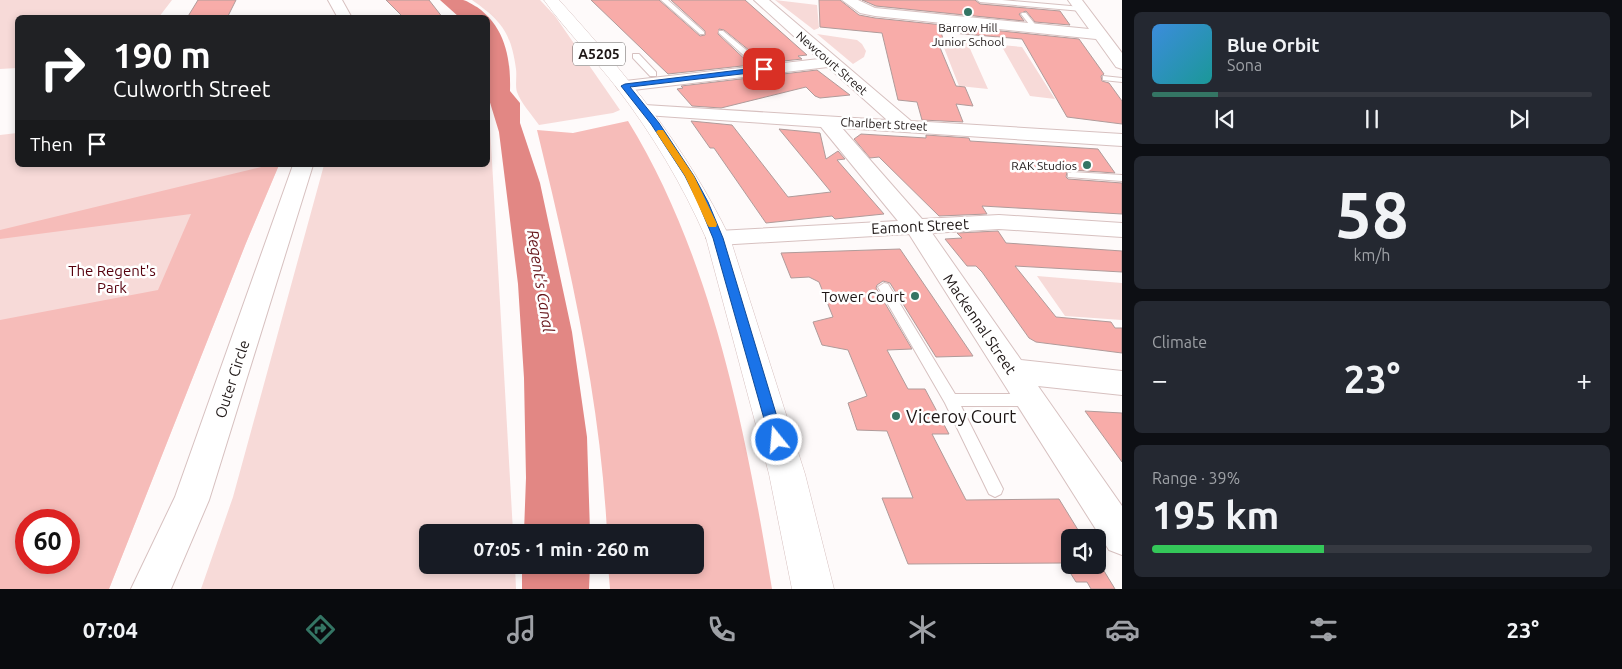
<!DOCTYPE html>
<html lang="en">
<head>
<meta charset="utf-8">
<style>
  :root { --surface:#171b24; --page:#242831; --text:#f1f3f6; --muted:#9ea1a6; --line:#363941; --accent:#347564 }
  body { margin:0; font-family:Ubuntu,sans-serif; background:var(--page); color:var(--text); height:100vh; display:flex; flex-direction:column; font-size:19px; white-space:nowrap }
  * { box-sizing:border-box; margin:0 }
  p { font-size:16px; color:var(--muted) }
  .icon { flex:none; width:28px; height:28px; fill:none; stroke:currentColor; stroke-width:2; stroke-linecap:round; stroke-linejoin:round }
  .map { position:relative; flex:1; overflow:hidden }
  .details { display:flex; flex-direction:column; gap:12px; padding:12px; background:#0d0f14; width:500px }
  .details>* { flex:none }
  .guide { position:absolute; left:15px; top:15px; width:475px; height:152px; border-radius:8px; box-shadow:0 2px 8px #0003; background:#202124; color:#fff; overflow:hidden }
  .fabs { position:absolute; left:1061px; top:529px; display:grid; gap:10px }
  .fabs a { display:grid; place-items:center; width:45px; height:45px; border-radius:8px; background:var(--surface); box-shadow:0 2px 8px #0003; font-size:25px }
  .speed { position:absolute; left:15px; top:509px; display:flex; gap:10px; font-size:25px; font-weight:700; text-align:center }
  .speed>* { display:grid; place-content:center; width:65px; height:65px; border-radius:50%; background:var(--surface); box-shadow:0 2px 8px #0003; line-height:1 }
  .speed .limit { border:8px solid #d22; background:#fff; color:#111 }
  .pin { position:absolute; display:grid; place-items:center; width:42px; height:42px; color:#fff; margin:-21px; border-radius:10px; box-shadow:0 2px 8px #0006 }
  .me { position:absolute; width:55px; margin:-28px; rotate:343deg; stroke-linejoin:round; filter:drop-shadow(0 0 4px #0008) }
  .turn { display:flex; align-items:center; gap:18px; height:105px; padding:0 15px; font-size:22px }
  .turn .icon { width:65px; height:65px; stroke-width:2.5 }
  .turn b { display:block; font-size:35px; line-height:42px }
  .then { display:flex; align-items:center; height:48px; padding:0 15px; background:#0003; gap:10px; font-size:19px }
  .big { font-size:38px; font-weight:700; line-height:1.1 }
  .details .widget { flex:1; display:flex; flex-direction:column; justify-content:center; gap:8px; min-width:0; padding:0 18px; border-radius:8px; background:var(--page) }
  .details .dial { align-items:center; gap:0 }
  .dial b { font-size:65px; line-height:1 }
  .song { display:flex; align-items:center; gap:15px }
  .cover { width:60px; height:60px; border-radius:8px; background:linear-gradient(135deg,hsl(210 70% 55%),hsl(180 70% 35%)) }
  .played { height:5px; border-radius:2px; background:linear-gradient(90deg,var(--accent) 15%,var(--line) 15%) }
  .keys { display:flex; justify-content:space-around; direction:ltr }
  .heat { display:flex; justify-content:space-between; align-items:center; font-size:28px; direction:ltr }
  .charge { height:8px; border-radius:4px; background:linear-gradient(90deg,#34c759 39%,var(--line) 0) }
  .trip { position:absolute; left:419px; top:524px; width:285px; height:50px; border-radius:8px; background:var(--surface); box-shadow:0 2px 8px #0003; font-weight:700; line-height:50px; text-align:center }
  .tabs { display:flex; height:80px; justify-content:space-around; align-items:center; background:#090b0e; color:var(--muted) }
  .tabs .icon { width:35px; height:35px }
  .tabs .selected { color:var(--accent) }
  .tabs b { font-size:22px; color:var(--text) }
  main { display:flex; flex:1; min-height:0 }
  .map>svg:first-child { display:block }
</style>
</head>
<body>
<main>
<div class="map">
<svg width="1122" height="589" viewBox="0 0 1122 589">
  <rect width="100%" height="100%" fill="#fefafa"/>
  <path fill="#f4e8e7" d="M865,0H961L1025,6L1039,25L879,10Z"/>
  <path fill="#f7dad8" fill-rule="evenodd" d="M0,0H172L159,17L18,18L17,68L0,69Z
    M472,0H540L555,16L620,110L613,113L539,125C532,115 521,103 517,92C515,86 517,76 516,69C511,33 502,21 472,0Z
    M775,0L817,5L819,28L814,30Z
    M817,34L857,40L862,44L866,51L864,57L853,64Z
    M941,40L967,42L988,89L959,86Z
    M1001,45L1022,47L1055,99L1030,96Z
    M488,112L490,126L513,532H428V565H515L516,589H201L233,497L324,165H488Z
    M17,133L18,165H279L246,243L109,589H0V135ZM26,520H69V562H26Z
    M1037,276L1122,283V320L1065,316Z"/>
  <path fill="#f6bcb9" fill-rule="evenodd" d="M628,121C712,257 746,433 772,589H610L608,565H695V532H607C600,396 569,262 537,130L573,133Z
    M270,165H279L246,243L109,589H0V320L158,290L191,214L0,239V230ZM26,520H69V562H26Z"/>
  <path fill="#e28784" d="M440,0C447,0 456,0 463,0C468,1 473,5 477,7C505,27 511,58 510,91L520,103V123L540,183L572,332L587,437L590,532H524L526,478L524,378L518,284L499,132L488,96V18L459,17Z
    M522,565H590L589,589H522Z"/>
  <path fill="#f8aca9" stroke="#b09b9a" d="M198,0H236L227,18H187Z
    M386,0H429L443,18H404Z
    M591,0H659L700,36L705,35V31L671,0H745L807,55L798,56L802,59L765,63L724,30L719,29L718,34L751,65L668,74Z
    M819,0H840L859,15L875,18L1079,39L1104,74L1101,76L1102,81L1109,83L1122,101V124L1067,117L1022,39L941,32L943,39L936,38L956,86L965,87L973,106L956,104L963,122L922,120L917,102L898,100L882,33L820,27Z
    M862,0H975L980,4L1060,11L1070,25L1035,22L1026,11L1019,14L1024,21L876,6Z
    M817,70L850,95L820,98L815,96L806,87L721,108L692,106L677,89L683,88L681,86Z
    M691,121L732,125L788,197L831,192L779,129L820,133L826,159L838,151L845,159L837,160L884,214L835,219L832,216L766,223L714,148H710Z
    M861,134L926,138V135L969,138L970,141L1098,149L1115,173L1072,170L1067,172L1066,177L1068,179L1122,183V214L982,206L987,214L939,216L879,157L870,158L854,139Z
    M998,231L1006,243L1122,251V272L1015,266L1056,317L1111,322L1115,328H1122V353L1036,342L1029,338L982,272L976,266H967L945,239L962,238L957,233Z
    M900,249L973,356L936,357L890,283L883,281L877,285L876,288L912,349L887,350L908,389H925L949,434H932L966,500L1059,499L1083,538H1070V565H1098V561L1115,589H1091L1087,582H1076L1064,563L908,564L882,498H913L887,431L857,430L848,403L867,396L848,350L822,345L813,322L833,317L819,282L809,277L791,278L781,253Z
    M1085,411L1122,413V462Z"/>
  <g fill="none" stroke-linecap="round" stroke-linejoin="round">
    <g stroke="#d7c1c0" stroke-width="2">
      <path id="service" d="M661,0H668L704,32V34H700Z
        M977,0H1002L1082,7L1085,9L1082,11L980,2Z
        M1022,13H1026L1038,28L1037,29H1033L1021,14Z
        M719,31H723L767,67V71H761L719,33Z
        M633,54H639L656,72V76H650L633,58Z
        M1103,76L1122,78V82L1103,80Z
        M1072,172L1122,175V181L1068,177V173Z
        M884,283L888,284L955,394H1031L1036,396L1038,400L1036,404L1031,406H961L1003,489L1001,494L995,497L989,494L945,403L878,287Z"/>
    </g>
    <g stroke="#d7c1c0" stroke-width="2">
      <path id="minor" d="M328,0H342L352,18H338Z
        M754,0H769L911,121L1122,134V146L842,128L922,219L999,215L1122,223V237L999,229L932,233L1021,360L1122,371V395L1038,386L1122,506V555L1109,550L909,234L718,245L710,243L706,238L710,233L718,231L898,221L821,127L645,115L639,114L636,110L639,106L645,105L887,120L828,67L625,91L619,90L616,86L619,82L625,81L819,59Z
        M842,0H858L875,8L1089,29L1068,0H1082L1122,53V69L1116,67L1096,39L875,16L860,13Z
        M293,165H313L209,500L171,589H131L175,497Z"/>
    </g>
    <g stroke="#d7c1c0" stroke-width="1">
      <path id="primary" d="M544,0H559C627,75 686,147 730,238L805,474L834,589H792L769,474L706,238C682,184 653,135 617,88C594,58 566,31 544,0Z"/>
    </g>
    <use href="#service" fill="#fff" fill-rule="evenodd"/>
    <use href="#minor" fill="#fff" fill-rule="evenodd"/>
    <use href="#primary" fill="#fff" fill-rule="evenodd"/>
  </g>
  <path fill="#1a73e8" stroke="#114b97" d="M764,67L768,69L767,71L630,87L659,123L694,176L708,202L723,238L784,440L782,445L777,447L772,445L770,440L713,238L698,202L685,176L651,124L621,86L625,84Z"/>
  <path fill="#f59e0b" d="M658,130H663L694,176L717,224L716,227H709L707,224L685,176L656,132Z"/>
  <g fill="#347564" stroke="#fff" stroke-width="2">
    <circle cx="968" cy="12" r="5"/>
    <circle cx="1087" cy="165" r="5"/>
    <circle cx="915" cy="296" r="5"/>
    <circle cx="896" cy="416" r="5"/>
  </g>
  <g text-anchor="middle" dominant-baseline="central" stroke-width="5" stroke-linejoin="round" paint-order="stroke">
    <g font-size="12" fill="#1d1615" stroke="#fff">
      <text x="968" y="27">Barrow Hill<tspan x="968" dy="14">Junior School</tspan></text>
      <text x="1077" y="165" text-anchor="end">RAK Studios</text>
    </g>
    <g font-size="12" fill="#1d1615" stroke="#fff">
      <text transform="translate(832 63) rotate(41)">Newcourt Street</text>
      <text transform="translate(884 124) rotate(3)">Charlbert Street</text>
    </g>
    <rect fill="#fff" stroke="#615c5b" stroke-width="1" x="573" y="42.5" width="52" height="23" rx="4"/>
    <g font-size="14" font-weight="bold" fill="#1d1615">
      <text x="599" y="54">A5205</text>
    </g>
    <g font-size="15" fill="#1d1615" stroke="#fff">
      <text transform="translate(920 226) rotate(-3)">Eamont Street</text>
      <text transform="translate(980 324) rotate(56)">Mackennal Street</text>
      <text transform="translate(232 379) rotate(-72)">Outer Circle</text>
    </g>
    <g font-size="15" fill="#56010d" stroke="#fff">
      <text x="112" y="270">The Regent's<tspan x="112" dy="17">Park</tspan></text>
    </g>
    <g font-size="15" fill="#1d1615" stroke="#fff" text-anchor="end">
      <text x="905" y="296">Tower Court</text>
    </g>
    <g font-size="16" font-style="italic" fill="#68171c" stroke="#fff">
      <text transform="translate(541 281) rotate(81)">Regent's Canal</text>
    </g>
    <g font-size="18" fill="#1d1615" stroke="#fff" text-anchor="start">
      <text x="906" y="416">Viceroy Court</text>
    </g>
  </g>
</svg>
<div class="fabs">
<a><svg class="icon" aria-label="sound" viewBox="0 0 24 24"><path d="M4 9h4l5-4v14l-5-4H4zM17 9q2 3 0 6"/></svg></a>
</div>
<div class="speed"><div class="limit">60</div></div>
<div class="pin" style="left:764px;top:69px;background:#d93025"><svg class="icon" aria-label="arrive" viewBox="0 0 24 24"><path d="M6 21V4h12l-3 4 3 4H6"/></svg></div>
<svg class="me" style="left:777px;top:440px" viewBox="-20 -20 40 40"><circle r="17" fill="#1a73e8" stroke="#fff" stroke-width="3"/><path d="M0-11L8 9 0 5-8 9z" fill="#fff"/></svg>
<div class="trip">07:05 · 1 min · 260 m</div>
<div class="guide">
<div class="turn"><svg class="icon" aria-label="right" viewBox="0 0 24 24"><path d="M7 20v-9h11M14 6l5 5-5 5"/></svg><div><b>190 m</b>Culworth Street</div></div>
<div class="then">Then<svg class="icon" aria-label="arrive" viewBox="0 0 24 24"><path d="M6 21V4h12l-3 4 3 4H6"/></svg></div>
</div>
</div>
<section class="details">
<div class="widget">
<div class="song"><i class="cover"></i><div><b>Blue Orbit</b><p>Sona</p></div></div>
<div class="played"></div>
<div class="keys"><svg class="icon" aria-label="previous" viewBox="0 0 24 24"><path d="M18 5L8 12l10 7zM5 5v14"/></svg><svg class="icon" aria-label="pause" viewBox="0 0 24 24"><path d="M8 5v14M16 5v14"/></svg><svg class="icon" aria-label="next" viewBox="0 0 24 24"><path d="M6 5l10 7-10 7zM19 5v14"/></svg></div>
</div>
<div class="widget dial"><b>58</b><p>km/h</p></div>
<div class="widget"><p>Climate</p>
<div class="heat"><a>−</a><b class="big">23°</b><a>+</a></div>
</div>
<div class="widget"><p>Range · 39%</p><b class="big">195 km</b><div class="charge"></div></div>
</section>
</main>
<nav class="tabs">
<b>07:04</b>
<svg class="icon selected" aria-label="directions" viewBox="0 0 24 24"><path d="M12 3l9 9-9 9-9-9zM9 14v-3h6M13 9l2 2-2 2"/></svg>
<svg class="icon" aria-label="music" viewBox="0 0 24 24"><path d="M9 18V5l10-2v13"/><circle cx="6" cy="18" r="3"/><circle cx="16" cy="16" r="3"/></svg>
<svg class="icon" aria-label="phone" viewBox="0 0 24 24"><path d="M5 4h4l2 5-3 2q2 4 5 5l2-3 5 2v4C11 20 4 13 5 4z"/></svg>
<svg class="icon" aria-label="climate" viewBox="0 0 24 24"><path d="M12 3v18M4 7l16 10M4 17L20 7"/></svg>
<svg class="icon" aria-label="car" viewBox="0 0 24 24"><path d="M5 17H2v-5l4-1 3-4h7l3 4 3 1v5h-3M9 17h6M6 11h13"/><circle cx="7" cy="17" r="2"/><circle cx="17" cy="17" r="2"/></svg>
<svg class="icon" aria-label="filters" viewBox="0 0 24 24"><path d="M4 7h16M4 17h16"/><circle cx="9" cy="7" r="2"/><circle cx="15" cy="17" r="2"/></svg>
<b>23°</b>
</nav>
</body>
</html>
